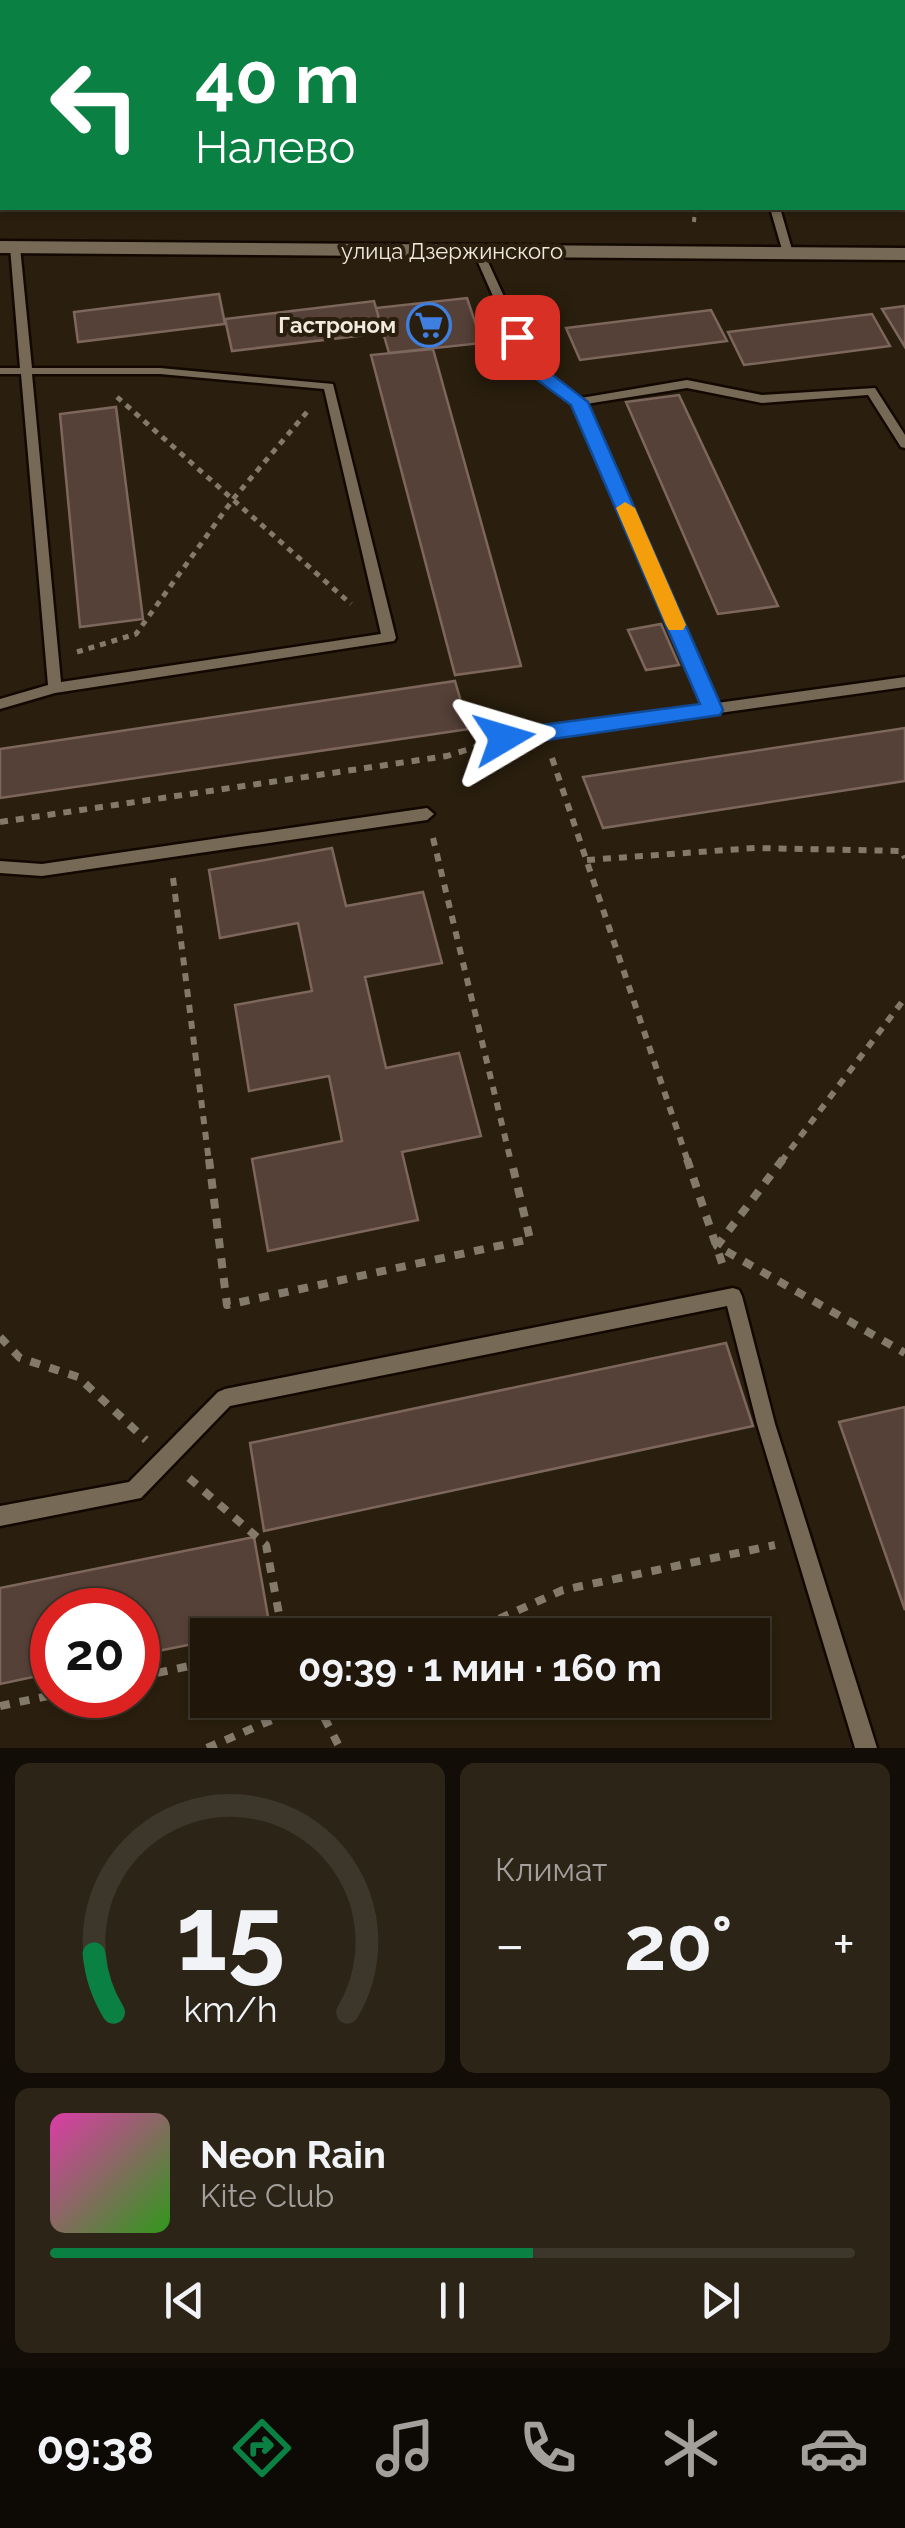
<!DOCTYPE html>
<html lang="ru">
<head>
<meta charset="utf-8">
<style>
  :root { --surface:#20170a; --page:#2d2418; --text:#f1f3f6; --muted:#a29f9c; --line:#3d362b; --accent:#0b8043 }
  body { margin:0; font-family:Raleway,sans-serif; background:var(--page); color:var(--text); height:100vh; display:flex; flex-direction:column; font-size:38px; white-space:nowrap }
  * { box-sizing:border-box; margin:0 }
  p { font-size:32px; color:var(--muted) }
  .icon { flex:none; width:55px; height:55px; fill:none; stroke:currentColor; stroke-width:2; stroke-linecap:round; stroke-linejoin:round }
  .map { position:relative; height:1748px; overflow:hidden }
  .side { display:flex; flex-direction:column; gap:15px; padding:15px; background:#120d06; flex:1 }
  .side>* { flex:none }
  .guide { position:absolute; left:0px; top:0px; width:905px; height:210px; box-shadow:0 2px 8px #0004,0 0 0 2px var(--line); background:#0b8043; color:#fff; overflow:hidden }
  .speed { position:absolute; left:30px; top:1588px; display:flex; gap:20px; font-size:50px; font-weight:700; text-align:center }
  .speed>* { display:grid; place-content:center; width:130px; height:130px; border-radius:50%; background:var(--surface); box-shadow:0 2px 8px #0004,0 0 0 2px var(--line); line-height:1 }
  .speed .limit { border:15px solid #d22; background:#fff; color:#111 }
  .pin { position:absolute; display:grid; place-items:center; width:85px; height:85px; color:#fff; margin:-42px; border-radius:20px; box-shadow:0 5px 15px #0006 }
  .me { position:absolute; width:110px; margin:-55px; rotate:83deg; stroke-linejoin:round; filter:drop-shadow(0 0 8px #0008) }
  .turn { display:flex; align-items:center; gap:35px; height:210px; padding:0 30px; font-size:45px }
  .turn .icon { width:130px; height:130px; stroke-width:2.5 }
  .turn b { display:block; font-size:70px; line-height:85px }
  .big { font-size:75px; font-weight:700; line-height:1.1 }
  .side .widget { flex:1; display:flex; flex-direction:column; justify-content:center; gap:15px; min-width:0; padding:0 35px; border-radius:15px; background:var(--page) }
  .side .dial { align-items:center; gap:0 }
  .dial svg { height:260px; overflow:visible; fill:none; stroke:var(--line); stroke-width:7; stroke-linecap:round; text-anchor:middle }
  .dial text { fill:var(--text); stroke:none }
  .song { display:flex; align-items:center; gap:30px }
  .cover { width:120px; height:120px; border-radius:15px; background:linear-gradient(135deg,hsl(320 70% 55%),hsl(110 70% 35%)) }
  .played { height:10px; border-radius:5px; background:linear-gradient(90deg,var(--accent) 60%,var(--line) 60%) }
  .keys { display:flex; justify-content:space-around; direction:ltr }
  .heat { display:flex; justify-content:space-between; align-items:center; font-size:55px; direction:ltr }
  .side .tiles { flex:1; display:grid; gap:15px; grid-template-columns:1fr 1fr }
  .widget:last-child { grid-column:span 2 }
  .trip { position:absolute; left:190px; top:1618px; width:580px; height:100px; border-radius:0px; background:var(--surface); box-shadow:0 2px 8px #0004,0 0 0 2px var(--line); font-weight:700; line-height:100px; text-align:center }
  .tabs { display:flex; height:160px; justify-content:space-around; align-items:center; background:#0d0904; color:var(--muted) }
  .tabs .icon { width:70px; height:70px }
  .tabs .current { color:var(--accent) }
  .tabs b { font-size:45px; color:var(--text) }
  .map>svg:first-child { display:block }
</style>
</head>
<body>
<div class="map">
<svg width="905" height="1748" viewBox="0 0 905 1748">
  <rect width="100%" height="100%" fill="#2a1f0e"/>
  <path fill="#564138" stroke="#7d665c" stroke-width="2.5" d="M113,0H321L292,2Z
    M734,0H838L811,2Z
    M219,294L225,324L78,342L74,312Z
    M467,298L482,343L389,353L376,308Z
    M374,301L383,333L232,351L225,319Z
    M905,306V347L882,309Z
    M711,310L727,341L580,360L566,328Z
    M872,314L890,346L744,365L728,332Z
    M433,349L521,666L455,675L371,355Z
    M679,395L778,606L718,614L626,402Z
    M116,407L143,619L80,627L60,414Z
    M661,624L679,665L646,670L628,630Z
    M455,681L469,729L0,798V749Z
    M905,728V781L603,828L583,777Z
    M332,848L346,906L423,892L442,963L365,977L386,1068L459,1053L481,1136L402,1152L418,1220L268,1251L252,1159L342,1141L329,1076L249,1091L235,1005L312,991L298,923L220,938L209,870Z
    M726,1343L753,1426L264,1531L250,1443Z
    M905,1407V1610L839,1422Z
    M254,1537L270,1628L208,1635V1641L138,1655V1610H52V1673L0,1684V1588Z"/>
  <g fill="none" stroke-linecap="round" stroke-linejoin="round">
    <g stroke="#120800" stroke-width="5">
      <path id="lane" d="M49,0H57V2H49Z
        M490,0H498L497,2H489Z
        M663,0H671L672,2H664Z
        M902,134H905V140H902Z
        M2,149V156L0,157V150Z
        M770,208H780L793,253L792,255L783,253Z
        M15,244L20,247L32,368H160L333,384L396,638L394,641L55,693L0,709V699L48,685L21,374H0V368H20L10,247ZM32,374H160L324,389L381,634L61,682Z
        M474,249L483,251L535,364L581,398L687,380L762,395L875,388L905,435V448L901,447L868,395L762,403L687,388L586,404L717,703L905,677V687L504,743L499,742L497,738L504,733L704,705L574,404L524,366L473,251Z
        M427,808L434,814L427,820L42,876L0,873V861L42,864Z
        M733,1288L739,1290L742,1296L775,1424L877,1748H855L757,1424L727,1306L230,1406L141,1498L0,1526V1506L129,1482L218,1392L225,1389Z"/>
    </g>
    <g stroke="#120800" stroke-width="5">
      <path id="street" d="M0,241L905,248V260L0,253Z"/>
    </g>
    <path stroke="#847a6c" stroke-width="4" stroke-dasharray="5 5" stroke-linecap="butt" d="M447,2L452,0
      M694,222L695,208"/>
    <path stroke="#847a6c" stroke-width="5" stroke-dasharray="6 6" stroke-linecap="butt" d="M117,397L351,604
      M77,652L136,634L234,498L307,412"/>
    <path stroke="#847a6c" stroke-width="6" stroke-dasharray="8 8" stroke-linecap="butt" d="M552,758L688,1162
      M0,822L447,756L479,746
      M433,838L511,1162
      M587,860L755,848L902,851L905,858
      M173,878L209,1162
      M781,1162L905,998"/>
    <path stroke="#847a6c" stroke-width="8" stroke-dasharray="10 10" stroke-linecap="butt" d="M209,1159L227,1305L530,1239L511,1159
      M687,1159L725,1272
      M783,1159L717,1246L905,1353
      M0,1337L20,1358L78,1377L146,1440
      M189,1478L266,1545L283,1635
      M463,1635L563,1590L775,1545
      M138,1677L208,1662
      M315,1700L340,1748
      M0,1706L53,1695
      M207,1748L318,1700"/>
    <use href="#lane" fill="#766956" fill-rule="evenodd"/>
    <use href="#street" fill="#766956" fill-rule="evenodd"/>
  </g>
  <path fill="#1a73e8" stroke="#114b97" stroke-width="2.5" d="M517,332L526,337L537,363L588,402L723,710L720,715L504,746L493,738L504,730L700,704L571,405L524,370L508,337Z"/>
  <path fill="#f59e0b" d="M625,502L635,508L686,625L683,630H669L666,625L616,508Z"/>
  <defs>
    <g id="supermarket-ring" transform="scale(2.25)"><circle r="9.5" fill="#2a1f0e" stroke="#3f7fe0" stroke-width="1.5"/><path d="M-6-5.5h2.5l.6 2H6L4.5 2H-2.5L-4.4-4H-6ZM-1.5 3.2a1.3 1.3 0 1 0 .1 0ZM3 3.2a1.3 1.3 0 1 0 .1 0Z" fill="#3f7fe0"/></g>
  </defs>
  <g fill-rule="evenodd">
    <use href="#supermarket-ring" x="429" y="325"/>
  </g>
  <g text-anchor="middle" dominant-baseline="central" stroke-width="8" stroke-linejoin="round" paint-order="stroke">
    <g font-size="22" fill="#f2eadf" stroke="#2a1f0e">
      <text x="452" y="251">улица Дзержинского</text>
    </g>
    <g font-size="22" font-weight="bold" fill="#f2eadf" stroke="#2a1f0e" text-anchor="end">
      <text x="396" y="325">Гастроном</text>
    </g>
  </g>
</svg>
<div class="speed"><div class="limit">20</div></div>
<div class="pin" style="left:517px;top:337px;background:#d93025"><svg class="icon" aria-label="arrive" viewBox="0 0 24 24"><path d="M6 21V4h12l-3 4 3 4H6"/></svg></div>
<svg class="me" style="left:504px;top:738px" viewBox="-20 -20 40 40"><path d="M0-17L14 15 0 8-14 15z" fill="#1a73e8" stroke="#fff" stroke-width="4"/></svg>
<div class="trip">09:39 · 1 мин · 160 m</div>
<div class="guide">
<div class="turn"><svg class="icon" aria-label="left" viewBox="0 0 24 24"><path d="M17 20v-9H6M10 6l-5 5 5 5"/></svg><div><b>40 m</b>Налево</div></div>
</div>
</div>
<section class="side">
<div class="tiles">
<div class="widget dial"><svg viewBox="0 0 100 80">
<path d="M14 69A42 42 0 1 1 86 69"/>
<path d="M14 69A42 42 0 0 1 8 51" stroke="#0b8043"/>
<text x="50" y="56" font-size="32" font-weight="700">15</text>
<text x="50" y="72" font-size="11">km/h</text>
</svg></div>
<div class="widget"><p>Климат</p>
<div class="heat"><a>−</a><b class="big">20°</b><a>+</a></div>
</div>
<div class="widget">
<div class="song"><i class="cover"></i><div><b>Neon Rain</b><p>Kite Club</p></div></div>
<div class="played"></div>
<div class="keys"><svg class="icon" aria-label="previous" viewBox="0 0 24 24"><path d="M18 5L8 12l10 7zM5 5v14"/></svg><svg class="icon" aria-label="pause" viewBox="0 0 24 24"><path d="M8 5v14M16 5v14"/></svg><svg class="icon" aria-label="next" viewBox="0 0 24 24"><path d="M6 5l10 7-10 7zM19 5v14"/></svg></div>
</div>
</div>
</section>
<nav class="tabs">
<b>09:38</b>
<svg class="icon current" aria-label="directions" viewBox="0 0 24 24"><path d="M12 3l9 9-9 9-9-9zM9 14v-3h6M13 9l2 2-2 2"/></svg>
<svg class="icon" aria-label="music" viewBox="0 0 24 24"><path d="M9 18V5l10-2v13"/><circle cx="6" cy="18" r="3"/><circle cx="16" cy="16" r="3"/></svg>
<svg class="icon" aria-label="phone" viewBox="0 0 24 24"><path d="M5 4h4l2 5-3 2q2 4 5 5l2-3 5 2v4C11 20 4 13 5 4z"/></svg>
<svg class="icon" aria-label="climate" viewBox="0 0 24 24"><path d="M12 3v18M4 7l16 10M4 17L20 7"/></svg>
<svg class="icon" aria-label="car" viewBox="0 0 24 24"><path d="M5 17H2v-5l4-1 3-4h7l3 4 3 1v5h-3M9 17h6M6 11h13"/><circle cx="7" cy="17" r="2"/><circle cx="17" cy="17" r="2"/></svg>
</nav>
</body>
</html>
